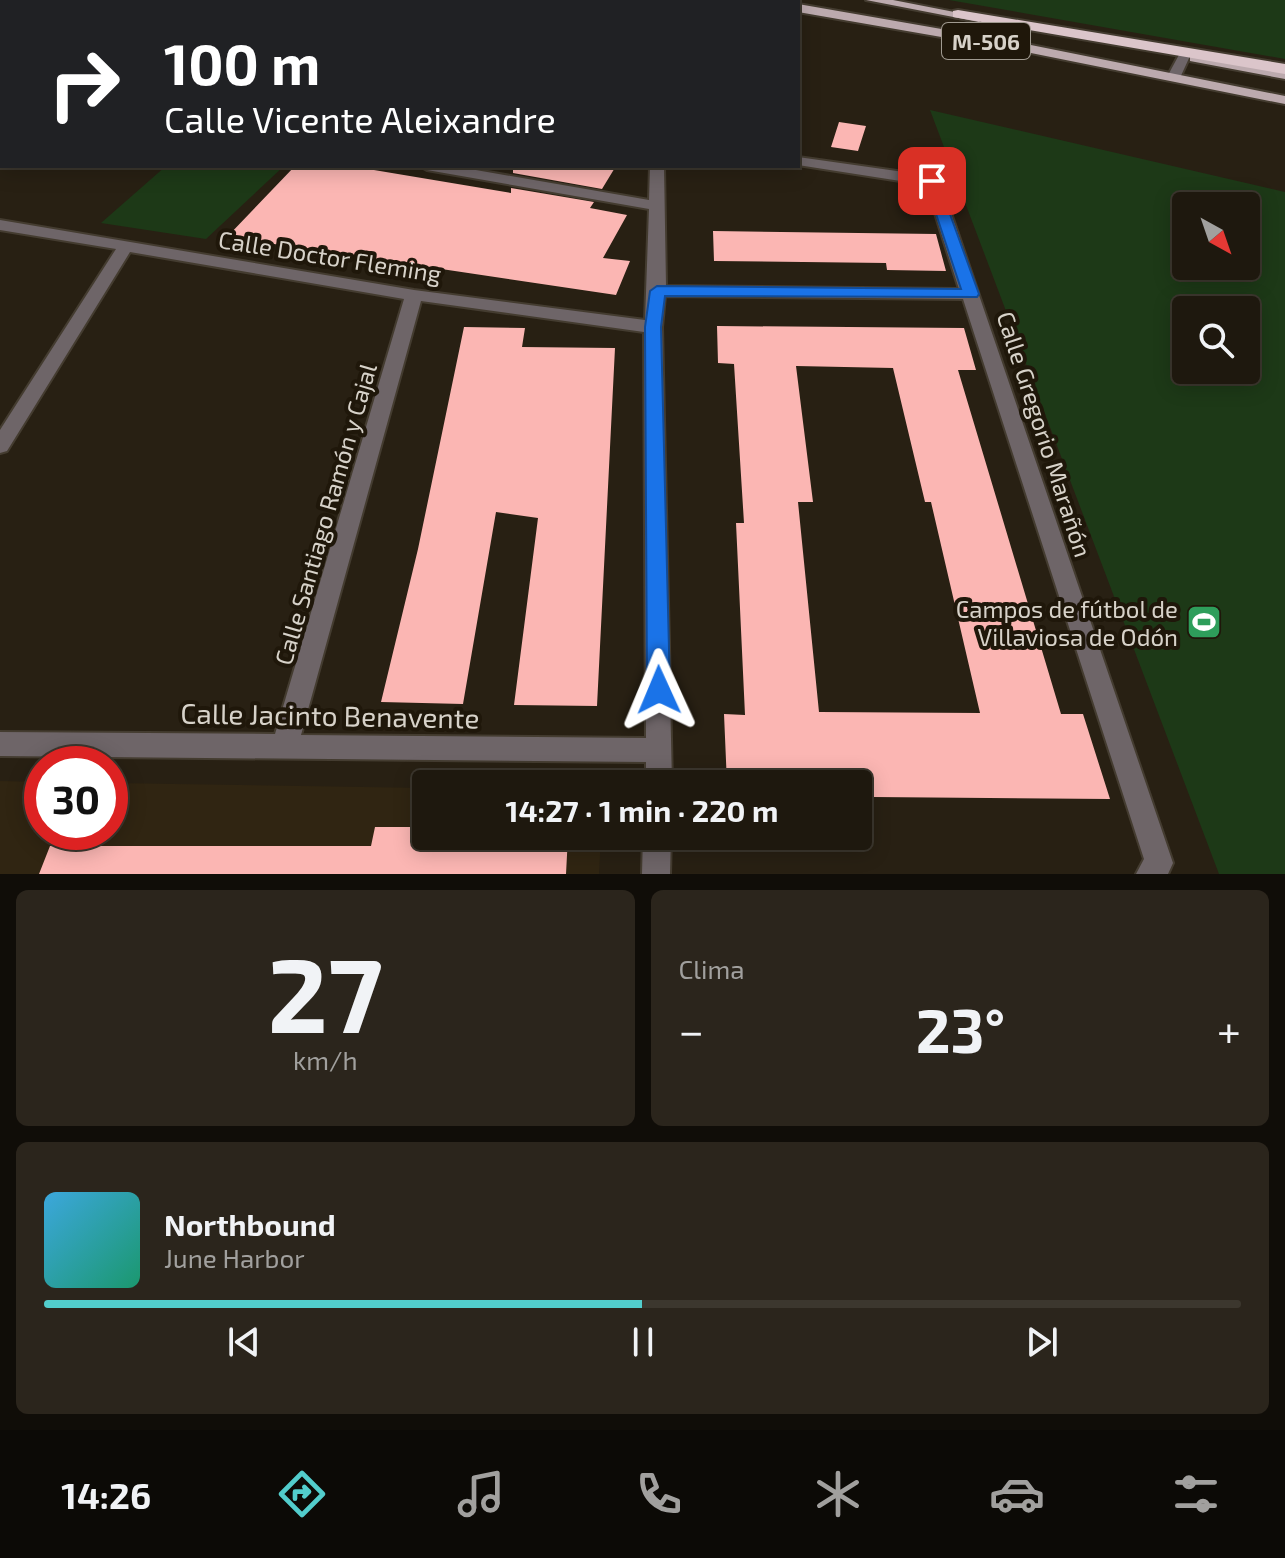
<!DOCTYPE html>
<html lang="es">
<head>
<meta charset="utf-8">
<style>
  :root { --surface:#1e180e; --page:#2b251c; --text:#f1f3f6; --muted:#a1a09e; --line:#3c372e; --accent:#52cdcc }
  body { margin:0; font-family:"Exo 2",sans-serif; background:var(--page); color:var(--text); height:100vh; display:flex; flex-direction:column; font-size:30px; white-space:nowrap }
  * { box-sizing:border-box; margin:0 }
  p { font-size:26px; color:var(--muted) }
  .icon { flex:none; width:44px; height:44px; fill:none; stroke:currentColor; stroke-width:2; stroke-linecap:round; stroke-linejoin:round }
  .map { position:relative; height:874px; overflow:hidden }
  .panel { display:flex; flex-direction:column; gap:16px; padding:16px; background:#100d08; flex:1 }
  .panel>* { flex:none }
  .guide { position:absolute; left:0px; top:0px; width:800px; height:168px; box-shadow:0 4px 20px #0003,0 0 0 2px var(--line); background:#202124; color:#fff; overflow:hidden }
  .needle { width:52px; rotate:140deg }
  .buttons { position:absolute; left:1172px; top:192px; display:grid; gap:16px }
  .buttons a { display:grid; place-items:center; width:88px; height:88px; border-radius:8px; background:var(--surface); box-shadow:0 4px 20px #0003,0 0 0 2px var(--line); font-size:40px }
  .speed { position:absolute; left:24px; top:746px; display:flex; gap:16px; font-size:40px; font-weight:700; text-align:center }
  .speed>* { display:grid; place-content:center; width:104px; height:104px; border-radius:50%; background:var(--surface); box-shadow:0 4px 20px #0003,0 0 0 2px var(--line); line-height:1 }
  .speed .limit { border:12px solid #d22; background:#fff; color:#111 }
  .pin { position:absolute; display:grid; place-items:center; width:68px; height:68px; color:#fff; margin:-34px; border-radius:16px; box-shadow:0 4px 12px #0006 }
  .me { position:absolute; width:88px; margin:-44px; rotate:359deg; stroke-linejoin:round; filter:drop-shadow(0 0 6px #0008) }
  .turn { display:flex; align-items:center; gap:28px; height:168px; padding:0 32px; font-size:36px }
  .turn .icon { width:104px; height:104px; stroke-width:2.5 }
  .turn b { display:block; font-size:56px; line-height:68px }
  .big { font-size:60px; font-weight:700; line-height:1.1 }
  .panel .widget { flex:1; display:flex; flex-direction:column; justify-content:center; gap:12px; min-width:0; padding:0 28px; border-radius:12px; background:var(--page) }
  .panel .dial { align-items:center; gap:0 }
  .dial b { font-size:104px; line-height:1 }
  .song { display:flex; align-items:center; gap:24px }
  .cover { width:96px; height:96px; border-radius:12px; background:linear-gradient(135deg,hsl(200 70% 55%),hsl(160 70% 35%)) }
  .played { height:8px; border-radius:4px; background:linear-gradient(90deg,var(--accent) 50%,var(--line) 50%) }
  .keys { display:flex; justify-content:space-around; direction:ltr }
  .heat { display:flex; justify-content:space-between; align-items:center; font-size:44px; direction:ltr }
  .panel .tiles { flex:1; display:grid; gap:16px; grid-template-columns:1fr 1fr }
  .widget:last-child { grid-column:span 2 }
  .trip { position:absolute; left:412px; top:770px; width:460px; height:80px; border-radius:8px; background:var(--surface); box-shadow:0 4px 20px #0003,0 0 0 2px var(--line); font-weight:700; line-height:80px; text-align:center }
  .menu { display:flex; height:128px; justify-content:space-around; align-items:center; background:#0c0a06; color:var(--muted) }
  .menu .icon { width:56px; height:56px }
  .menu .on { color:var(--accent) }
  .menu b { font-size:36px; color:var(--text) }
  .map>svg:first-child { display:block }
</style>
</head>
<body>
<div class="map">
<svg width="1285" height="874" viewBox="0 0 1285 874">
  <rect width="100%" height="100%" fill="#282013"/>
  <path fill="#302512" d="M0,781L42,782V832H110V783L426,788V836H601L599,874H0Z"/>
  <path fill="#1d3917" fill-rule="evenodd" d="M949,0H1285V59Z
    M930,110L1285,192V874H1219ZM1246,206V266H1186V206ZM1186,310H1246V370H1186Z
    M166,166H284L206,239L101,223Z"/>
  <path fill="#fbb6b3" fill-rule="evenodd" d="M839,122L866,126L858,151L831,147Z
    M295,166H350L511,193V188L594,202L590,208L627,215L603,258L630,261L616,295L227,237Z
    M513,166H616L602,189L513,173Z
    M713,231L936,234L946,271L887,270L886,263L714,261Z
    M717,326L964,328L976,370H958L1061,714H1083L1110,799L873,797L871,784H727L724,714L745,715L736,523H744L734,364L718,363ZM796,366L893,368L925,502H931L980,713L819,712L798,502H813Z
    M464,327L525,328L522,347L615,348L597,706L514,705L538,518L496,512L463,704L381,702L418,549Z
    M375,827H426V836H568L566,874H39L50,846H371Z"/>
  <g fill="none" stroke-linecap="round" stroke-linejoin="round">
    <g stroke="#443c30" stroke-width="4">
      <path id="minor" d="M242,0H264L266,2H244Z
        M1180,53L1190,56L1179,80H1169L1167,77Z
        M2,67V76L0,77V68Z
        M0,89H2V97H0Z
        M798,157L932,176L940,181L1173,863L1168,874H1136L1144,859L963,299L665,296L662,327L672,784H646V762L0,756V732L275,734L404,299L130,252L7,451L0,453V430L116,249L0,230V220L414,290L645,320L649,209L427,170L420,166H453L649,200L650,166H664L666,286L959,289L926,185L798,165ZM421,301L644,332L646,738L301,735Z
        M643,836H671L670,874H642Z"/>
    </g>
    <g stroke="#443c30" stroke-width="4">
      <path id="major" d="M744,0H766L768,2H746Z
        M866,0H893L985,18L979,22Z
        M798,4L1016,42L1285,96V104L1016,50L798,12Z
        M1195,54L1285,71V79L1190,61V55Z"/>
    </g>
    <g stroke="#443c30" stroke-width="4">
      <path id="highway" d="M958,10L1285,64V74L953,17V11Z"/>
    </g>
    <use href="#minor" fill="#6e6568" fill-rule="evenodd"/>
    <use href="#major" fill="#bcaaae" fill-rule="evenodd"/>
    <use href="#highway" fill="#dbc5ca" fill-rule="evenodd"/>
  </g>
  <path fill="#1a73e8" stroke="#114b97" stroke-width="2" d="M932,177L938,181L979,294L977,297L665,296L661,327L670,690L667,697L659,700L651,697L647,690L645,327L650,291L657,286L961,289L925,181Z"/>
  <defs>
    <g id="stadium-square" transform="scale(1.8)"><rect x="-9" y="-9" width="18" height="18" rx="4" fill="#2e9e5b" stroke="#1f170a"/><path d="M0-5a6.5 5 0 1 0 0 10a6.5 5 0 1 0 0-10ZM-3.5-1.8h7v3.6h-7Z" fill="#fff"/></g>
  </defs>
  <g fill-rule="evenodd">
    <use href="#stadium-square" x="1204" y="622"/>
  </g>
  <g text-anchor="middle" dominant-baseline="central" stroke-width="8" stroke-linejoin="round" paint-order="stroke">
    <rect fill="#1f170a" stroke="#a09a90" stroke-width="2" x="942" y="23" width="88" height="36" rx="6"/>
    <g font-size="22" font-weight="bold" fill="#d7d2c9">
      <text x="986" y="41">M-506</text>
    </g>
    <g font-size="24" fill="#d7d2c9" stroke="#1f170a">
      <text transform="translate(330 256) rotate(9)">Calle Doctor Fleming</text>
      <text transform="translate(1045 434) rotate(72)">Calle Gregorio Marañón</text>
      <text transform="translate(325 514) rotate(-74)">Calle Santiago Ramón y Cajal</text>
    </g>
    <g font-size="24" fill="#d7d2c9" stroke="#1f170a" text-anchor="end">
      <text x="1178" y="608">Campos de fútbol de<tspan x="1178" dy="28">Villaviosa de Odón</tspan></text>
    </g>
    <g font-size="28" fill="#d7d2c9" stroke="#1f170a">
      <text transform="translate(330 715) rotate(1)">Calle Jacinto Benavente</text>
    </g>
  </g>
</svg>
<div class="buttons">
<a><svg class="needle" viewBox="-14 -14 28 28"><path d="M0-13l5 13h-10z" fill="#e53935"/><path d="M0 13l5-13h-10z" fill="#a1a09e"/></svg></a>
<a><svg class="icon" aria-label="search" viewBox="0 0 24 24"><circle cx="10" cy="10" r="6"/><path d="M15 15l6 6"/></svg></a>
</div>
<div class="speed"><div class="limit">30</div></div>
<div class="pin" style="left:932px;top:181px;background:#d93025"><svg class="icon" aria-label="arrive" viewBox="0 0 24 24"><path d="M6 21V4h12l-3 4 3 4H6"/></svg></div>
<svg class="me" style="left:659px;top:690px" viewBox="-20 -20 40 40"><path d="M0-17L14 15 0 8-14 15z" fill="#1a73e8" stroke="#fff" stroke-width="4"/></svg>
<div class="trip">14:27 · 1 min · 220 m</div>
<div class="guide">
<div class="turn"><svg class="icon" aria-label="right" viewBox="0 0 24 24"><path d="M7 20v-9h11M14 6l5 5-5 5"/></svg><div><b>100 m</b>Calle Vicente Aleixandre</div></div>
</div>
</div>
<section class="panel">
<div class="tiles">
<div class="widget dial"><b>27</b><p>km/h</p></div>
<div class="widget"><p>Clima</p>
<div class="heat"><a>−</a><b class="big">23°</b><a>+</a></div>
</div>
<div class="widget">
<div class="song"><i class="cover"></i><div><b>Northbound</b><p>June Harbor</p></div></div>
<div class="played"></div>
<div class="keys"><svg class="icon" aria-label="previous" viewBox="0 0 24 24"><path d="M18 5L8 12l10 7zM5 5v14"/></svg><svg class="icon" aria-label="pause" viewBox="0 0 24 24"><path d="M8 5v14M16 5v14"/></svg><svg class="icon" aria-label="next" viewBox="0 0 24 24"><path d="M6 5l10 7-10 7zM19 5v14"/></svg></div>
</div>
</div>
</section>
<nav class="menu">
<b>14:26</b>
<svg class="icon on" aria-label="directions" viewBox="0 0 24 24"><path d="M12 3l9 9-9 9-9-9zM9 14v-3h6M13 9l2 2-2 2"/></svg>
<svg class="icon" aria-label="music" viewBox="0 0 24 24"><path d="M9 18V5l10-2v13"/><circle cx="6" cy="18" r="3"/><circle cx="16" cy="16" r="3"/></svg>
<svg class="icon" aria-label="phone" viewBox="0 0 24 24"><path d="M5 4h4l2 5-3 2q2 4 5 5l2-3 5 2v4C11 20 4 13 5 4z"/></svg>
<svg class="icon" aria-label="climate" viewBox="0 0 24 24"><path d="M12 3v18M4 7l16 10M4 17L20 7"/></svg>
<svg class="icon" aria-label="car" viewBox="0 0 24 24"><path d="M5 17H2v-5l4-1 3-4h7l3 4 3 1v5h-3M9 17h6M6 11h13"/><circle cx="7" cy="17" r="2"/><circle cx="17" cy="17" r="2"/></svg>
<svg class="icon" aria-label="filters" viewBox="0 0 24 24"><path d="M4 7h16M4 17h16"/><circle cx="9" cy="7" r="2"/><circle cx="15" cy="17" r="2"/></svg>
</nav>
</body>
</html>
